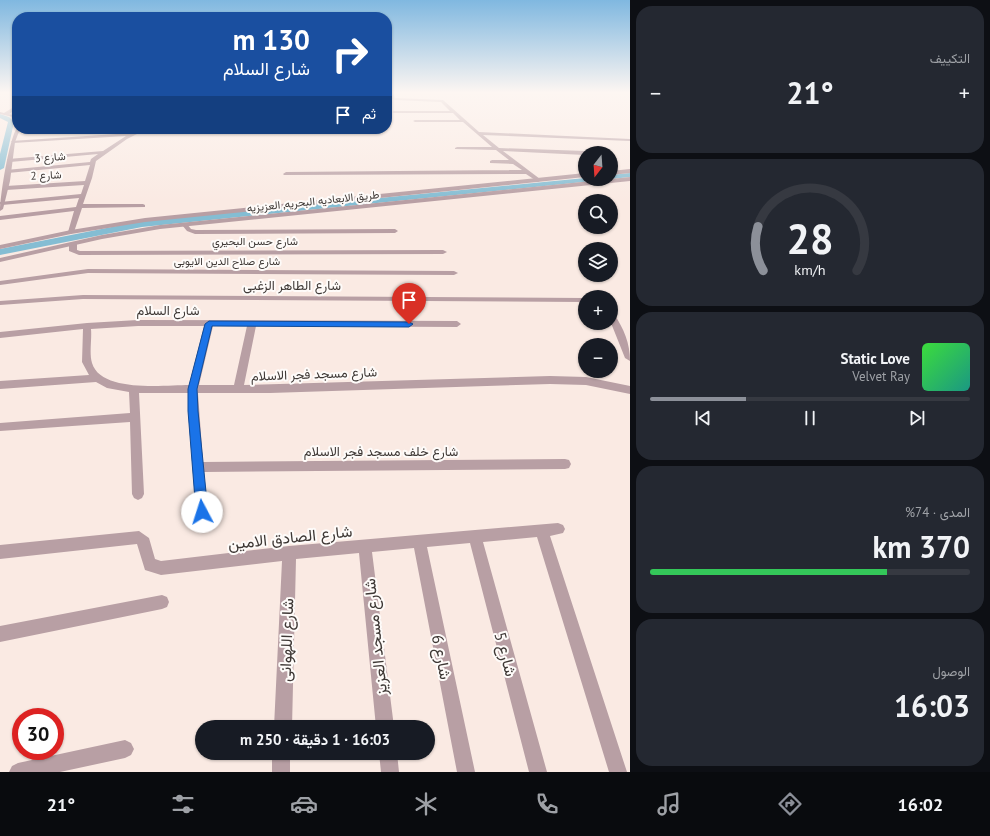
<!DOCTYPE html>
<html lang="ar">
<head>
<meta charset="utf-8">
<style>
  :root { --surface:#171b24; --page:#242831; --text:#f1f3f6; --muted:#9ea1a6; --line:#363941; --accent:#8c9099 }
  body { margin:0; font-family:"PT Sans",Vazirmatn,sans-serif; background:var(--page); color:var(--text); direction:rtl; height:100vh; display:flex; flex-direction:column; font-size:15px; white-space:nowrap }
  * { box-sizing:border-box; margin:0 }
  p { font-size:13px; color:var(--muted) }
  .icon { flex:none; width:22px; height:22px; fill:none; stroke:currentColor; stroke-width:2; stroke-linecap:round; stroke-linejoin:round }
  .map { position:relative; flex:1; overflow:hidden; direction:ltr }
  .panel { display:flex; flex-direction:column; gap:6px; padding:6px; background:#0d0f14; width:360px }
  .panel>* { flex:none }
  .guide { position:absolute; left:12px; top:12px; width:380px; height:122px; border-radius:16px; box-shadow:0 1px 3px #0004; direction:rtl; background:#1a4fa0; color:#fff; overflow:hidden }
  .needle { width:26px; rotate:197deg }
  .fabs { position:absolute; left:578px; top:146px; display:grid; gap:8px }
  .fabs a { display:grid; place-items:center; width:40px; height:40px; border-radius:50%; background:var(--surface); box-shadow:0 1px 3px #0004; font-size:20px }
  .speed { position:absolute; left:12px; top:708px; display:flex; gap:8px; font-size:20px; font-weight:700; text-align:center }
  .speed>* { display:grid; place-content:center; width:52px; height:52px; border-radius:50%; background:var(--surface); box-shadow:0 1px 3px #0004; line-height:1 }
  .speed .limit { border:6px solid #d22; background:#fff; color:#111 }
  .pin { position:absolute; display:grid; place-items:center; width:34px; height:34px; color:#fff; margin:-41px -17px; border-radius:50% 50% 50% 0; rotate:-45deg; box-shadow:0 0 4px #0007 }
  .pin .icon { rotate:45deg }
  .me { position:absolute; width:44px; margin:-22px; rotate:355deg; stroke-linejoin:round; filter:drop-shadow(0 0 3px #0008) }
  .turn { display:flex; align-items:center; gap:14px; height:84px; padding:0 16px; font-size:18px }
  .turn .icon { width:52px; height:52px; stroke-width:2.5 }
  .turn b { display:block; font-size:28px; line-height:34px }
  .then { display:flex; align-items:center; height:38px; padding:0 16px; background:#0003; gap:8px; font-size:15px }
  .big { font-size:30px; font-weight:700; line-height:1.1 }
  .panel .tile { flex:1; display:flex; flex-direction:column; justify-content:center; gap:6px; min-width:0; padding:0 14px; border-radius:16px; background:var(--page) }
  .panel .dial { align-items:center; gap:0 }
  .dial svg { height:104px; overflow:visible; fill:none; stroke:var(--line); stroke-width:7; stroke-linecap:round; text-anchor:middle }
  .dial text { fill:var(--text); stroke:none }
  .song { display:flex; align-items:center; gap:12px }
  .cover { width:48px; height:48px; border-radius:6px; background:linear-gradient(135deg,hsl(120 70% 55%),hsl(170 70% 35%)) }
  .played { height:4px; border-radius:2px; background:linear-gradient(90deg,var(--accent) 30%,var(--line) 30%) }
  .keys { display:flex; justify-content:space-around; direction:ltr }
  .heat { display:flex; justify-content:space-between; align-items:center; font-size:22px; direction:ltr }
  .charge { height:6px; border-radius:3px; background:linear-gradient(90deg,#34c759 74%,var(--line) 0) }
  .trip { position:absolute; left:195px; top:720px; width:240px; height:40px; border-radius:20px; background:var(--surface); box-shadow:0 1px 3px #0004; font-weight:700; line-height:40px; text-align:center; direction:rtl }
  .menu { display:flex; height:64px; justify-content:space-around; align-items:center; background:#090b0e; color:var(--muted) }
  .menu .icon { width:28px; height:28px }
  .menu .current { color:var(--accent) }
  .menu b { font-size:18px; color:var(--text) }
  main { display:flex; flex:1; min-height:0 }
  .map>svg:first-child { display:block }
</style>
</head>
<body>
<main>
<section class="panel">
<div class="tile"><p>التكييف</p>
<div class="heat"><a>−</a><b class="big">21°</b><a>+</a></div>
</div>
<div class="tile dial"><svg viewBox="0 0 100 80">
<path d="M14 69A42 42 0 1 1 86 69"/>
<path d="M14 69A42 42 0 0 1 10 35" stroke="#8c9099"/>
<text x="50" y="56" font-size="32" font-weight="700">28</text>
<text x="50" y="72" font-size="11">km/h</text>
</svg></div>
<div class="tile">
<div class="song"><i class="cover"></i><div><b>Static Love</b><p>Velvet Ray</p></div></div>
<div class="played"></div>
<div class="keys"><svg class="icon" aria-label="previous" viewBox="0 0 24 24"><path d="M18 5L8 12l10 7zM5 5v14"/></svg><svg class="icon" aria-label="pause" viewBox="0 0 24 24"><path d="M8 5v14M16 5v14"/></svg><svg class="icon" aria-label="next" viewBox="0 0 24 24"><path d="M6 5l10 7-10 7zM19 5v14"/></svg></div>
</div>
<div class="tile"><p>المدى · 74%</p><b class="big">370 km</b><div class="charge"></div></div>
<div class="tile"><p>الوصول</p><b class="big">16:03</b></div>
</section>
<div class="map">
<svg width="630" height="772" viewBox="0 0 630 772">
  <rect width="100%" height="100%" fill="#faeae3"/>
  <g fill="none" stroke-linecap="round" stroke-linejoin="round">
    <path fill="#84bdd3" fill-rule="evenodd" d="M0,114L9,117L14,122L4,168L0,170V154L8,122L0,118Z
      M630,173V177L611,179H610L611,175Z
      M585,178V179H597L593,181L142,227L0,255V249L142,221Z"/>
    <path fill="#b89fa4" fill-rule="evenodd" d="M389,93H393L395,98L443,100L479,132L630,139V141L483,135L499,148L585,151L588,153H585V155L503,151L540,179L541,180L538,182L526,174L284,175L283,174L286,172L522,170L513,164L490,163V161L492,160H509L496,150L455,149V148L457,147H492L463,122H415L413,121L415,120H460L453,113H394L392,112L394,111H450L441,102L395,100L391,99Z
      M17,105V108L8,115H4V113Z
      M141,129H147L127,139L96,161L92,178L83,204H143L145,205V207L82,208L74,232L71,234L68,232L74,211L0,220V216L76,207L79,198L2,205L0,204V202L81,194L84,185L6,190L3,188L6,186L85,181L90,165L8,173L6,172V170L90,162L91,159L98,154L10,162L7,160L8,159L103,151L126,136L13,143L11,141L132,133Z
      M183,224H187L191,229L196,230L395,229L398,231L395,233L195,234L187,231L182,225Z
      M73,242L77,244V250L80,251L443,250L447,252L443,254L79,255L69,251V244Z
      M88,269L454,271L458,273L454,275L88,273L0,285V281Z
      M83,295L585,298V302L83,299L0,305V301Z
      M611,313L614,314C624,329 630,343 630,361L625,358L611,323Z
      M138,320L457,321L461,324L457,327L256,326L244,385L550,376L586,377L630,386V394L586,385L550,384L270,393H198L203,462L565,459L569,460L571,464L569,468L565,469L204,472L208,512L206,516L202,518L198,516L196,512L188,411V393H139L144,494L142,498L138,500L134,498L132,494L130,422L0,431V423L130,413L129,392L107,388L96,382L0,389V381L89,375L82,362L83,329L0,338V332L87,323ZM138,326H204L189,385C164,385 101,393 92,363C89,353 92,339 91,329ZM213,326H247L234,385H199Z
      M558,523L563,525L565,529L563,533L550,536L627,772H609L537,537L483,542L547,772H529L470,543L427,547L475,772H457L414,548L372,552L394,727H376L359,553L296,559L292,727H274L282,561L161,575L145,570L137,544L0,559V545L139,531L149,538L155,559L161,561L289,546Z
      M162,595L167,597L169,602L167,607L162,609L0,642V626Z
      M125,740L131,743L134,749L131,755L125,758L60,772H9L12,766L18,763Z
      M272,753H290V772H272Z
      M379,753H397L399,772H381Z"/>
    <path fill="#b89fa4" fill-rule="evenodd" d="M0,112L17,116V118L0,114Z
      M17,128L20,129L15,142L10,181L3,209L0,211C0,196 9,139 17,128Z
      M630,169V173L611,175V171Z
      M585,173V177L145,222L71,234L0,249V245L71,230L145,218Z
      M630,177V181L160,229L102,239L0,262V258L102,235L160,225Z"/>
  </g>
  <linearGradient id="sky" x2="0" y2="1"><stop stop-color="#80b8e0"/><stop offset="0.46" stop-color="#fdf6f2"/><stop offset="1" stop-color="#fdf6f2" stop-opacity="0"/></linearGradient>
  <rect width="630" height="201" fill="url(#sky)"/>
  <path fill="#1a73e8" stroke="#114b97" d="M209,321L409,322L413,324L409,327L212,326L197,389L198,411L208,512L206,516L202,518L198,516L196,512L188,411V389L205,324Z"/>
  <g text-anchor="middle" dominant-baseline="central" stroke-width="4" stroke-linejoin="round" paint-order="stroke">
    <g font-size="11" fill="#3e3835" stroke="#fefbf9">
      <text transform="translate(50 157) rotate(-5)">شارع 3</text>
      <text transform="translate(46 175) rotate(-3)">شارع 2</text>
      <text transform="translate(313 201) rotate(-6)">طريق الابعاديه البحريه, العزيزيه</text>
      <text x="255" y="241">شارع حسن البحيري</text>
      <text x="227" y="261">شارع صلاح الدين الايوبى</text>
    </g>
    <g font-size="13" fill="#3e3835" stroke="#fefbf9">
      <text x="292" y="285">شارع الطاهر الزغبى</text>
      <text x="168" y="310">شارع السلام</text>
      <text transform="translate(314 374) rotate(-2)">شارع مسجد فجر الاسلام</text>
      <text x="381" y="451">شارع خلف مسجد فجر الاسلام</text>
    </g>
    <g font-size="16" fill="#3e3835" stroke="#fefbf9">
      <text transform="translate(290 537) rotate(-6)">شارع الصادق الامين</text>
      <text transform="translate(375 637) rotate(-96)">شارع مسجد العزيز</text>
      <text transform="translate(286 640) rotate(-88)">شارع اللهوانى</text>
      <text transform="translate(506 654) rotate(75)">شارع 5</text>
      <text transform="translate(442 657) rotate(79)">شارع 6</text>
    </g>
  </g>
</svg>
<div class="fabs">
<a><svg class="needle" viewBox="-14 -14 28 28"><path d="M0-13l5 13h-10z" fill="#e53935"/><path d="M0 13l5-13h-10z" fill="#9ea1a6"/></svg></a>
<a><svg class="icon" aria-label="search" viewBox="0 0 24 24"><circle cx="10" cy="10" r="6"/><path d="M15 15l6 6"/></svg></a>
<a><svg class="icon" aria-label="layers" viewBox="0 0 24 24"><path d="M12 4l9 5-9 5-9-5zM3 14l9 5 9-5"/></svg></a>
<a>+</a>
<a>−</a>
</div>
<div class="speed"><div class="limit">30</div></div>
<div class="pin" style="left:409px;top:324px;background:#d93025"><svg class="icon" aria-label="arrive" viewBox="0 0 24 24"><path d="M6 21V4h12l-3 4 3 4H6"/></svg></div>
<svg class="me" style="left:202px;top:512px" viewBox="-20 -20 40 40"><circle r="19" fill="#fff"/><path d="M0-13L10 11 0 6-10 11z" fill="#1a73e8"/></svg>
<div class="trip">16:03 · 1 دقيقة · 250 m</div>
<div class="guide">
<div class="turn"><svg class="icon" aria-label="right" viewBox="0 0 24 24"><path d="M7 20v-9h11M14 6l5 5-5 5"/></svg><div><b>130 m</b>شارع السلام</div></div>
<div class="then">ثم<svg class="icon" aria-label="arrive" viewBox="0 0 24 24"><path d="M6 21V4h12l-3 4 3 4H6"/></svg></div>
</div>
</div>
</main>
<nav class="menu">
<b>16:02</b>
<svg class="icon current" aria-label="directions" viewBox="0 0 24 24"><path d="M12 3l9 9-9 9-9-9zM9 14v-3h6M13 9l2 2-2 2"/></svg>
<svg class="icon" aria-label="music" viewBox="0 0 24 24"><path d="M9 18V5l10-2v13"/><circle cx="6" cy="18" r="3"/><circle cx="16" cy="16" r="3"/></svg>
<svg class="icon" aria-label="phone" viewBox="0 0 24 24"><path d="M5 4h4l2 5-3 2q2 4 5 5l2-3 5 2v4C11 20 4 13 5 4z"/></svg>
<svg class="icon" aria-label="climate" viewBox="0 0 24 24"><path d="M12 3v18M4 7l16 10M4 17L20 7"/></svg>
<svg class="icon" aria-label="car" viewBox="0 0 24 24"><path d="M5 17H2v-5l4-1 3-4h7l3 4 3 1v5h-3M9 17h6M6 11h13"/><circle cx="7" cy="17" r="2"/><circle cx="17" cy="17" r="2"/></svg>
<svg class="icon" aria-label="filters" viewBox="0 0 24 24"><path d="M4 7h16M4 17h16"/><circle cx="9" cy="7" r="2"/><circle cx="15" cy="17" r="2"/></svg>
<b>21°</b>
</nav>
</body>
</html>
